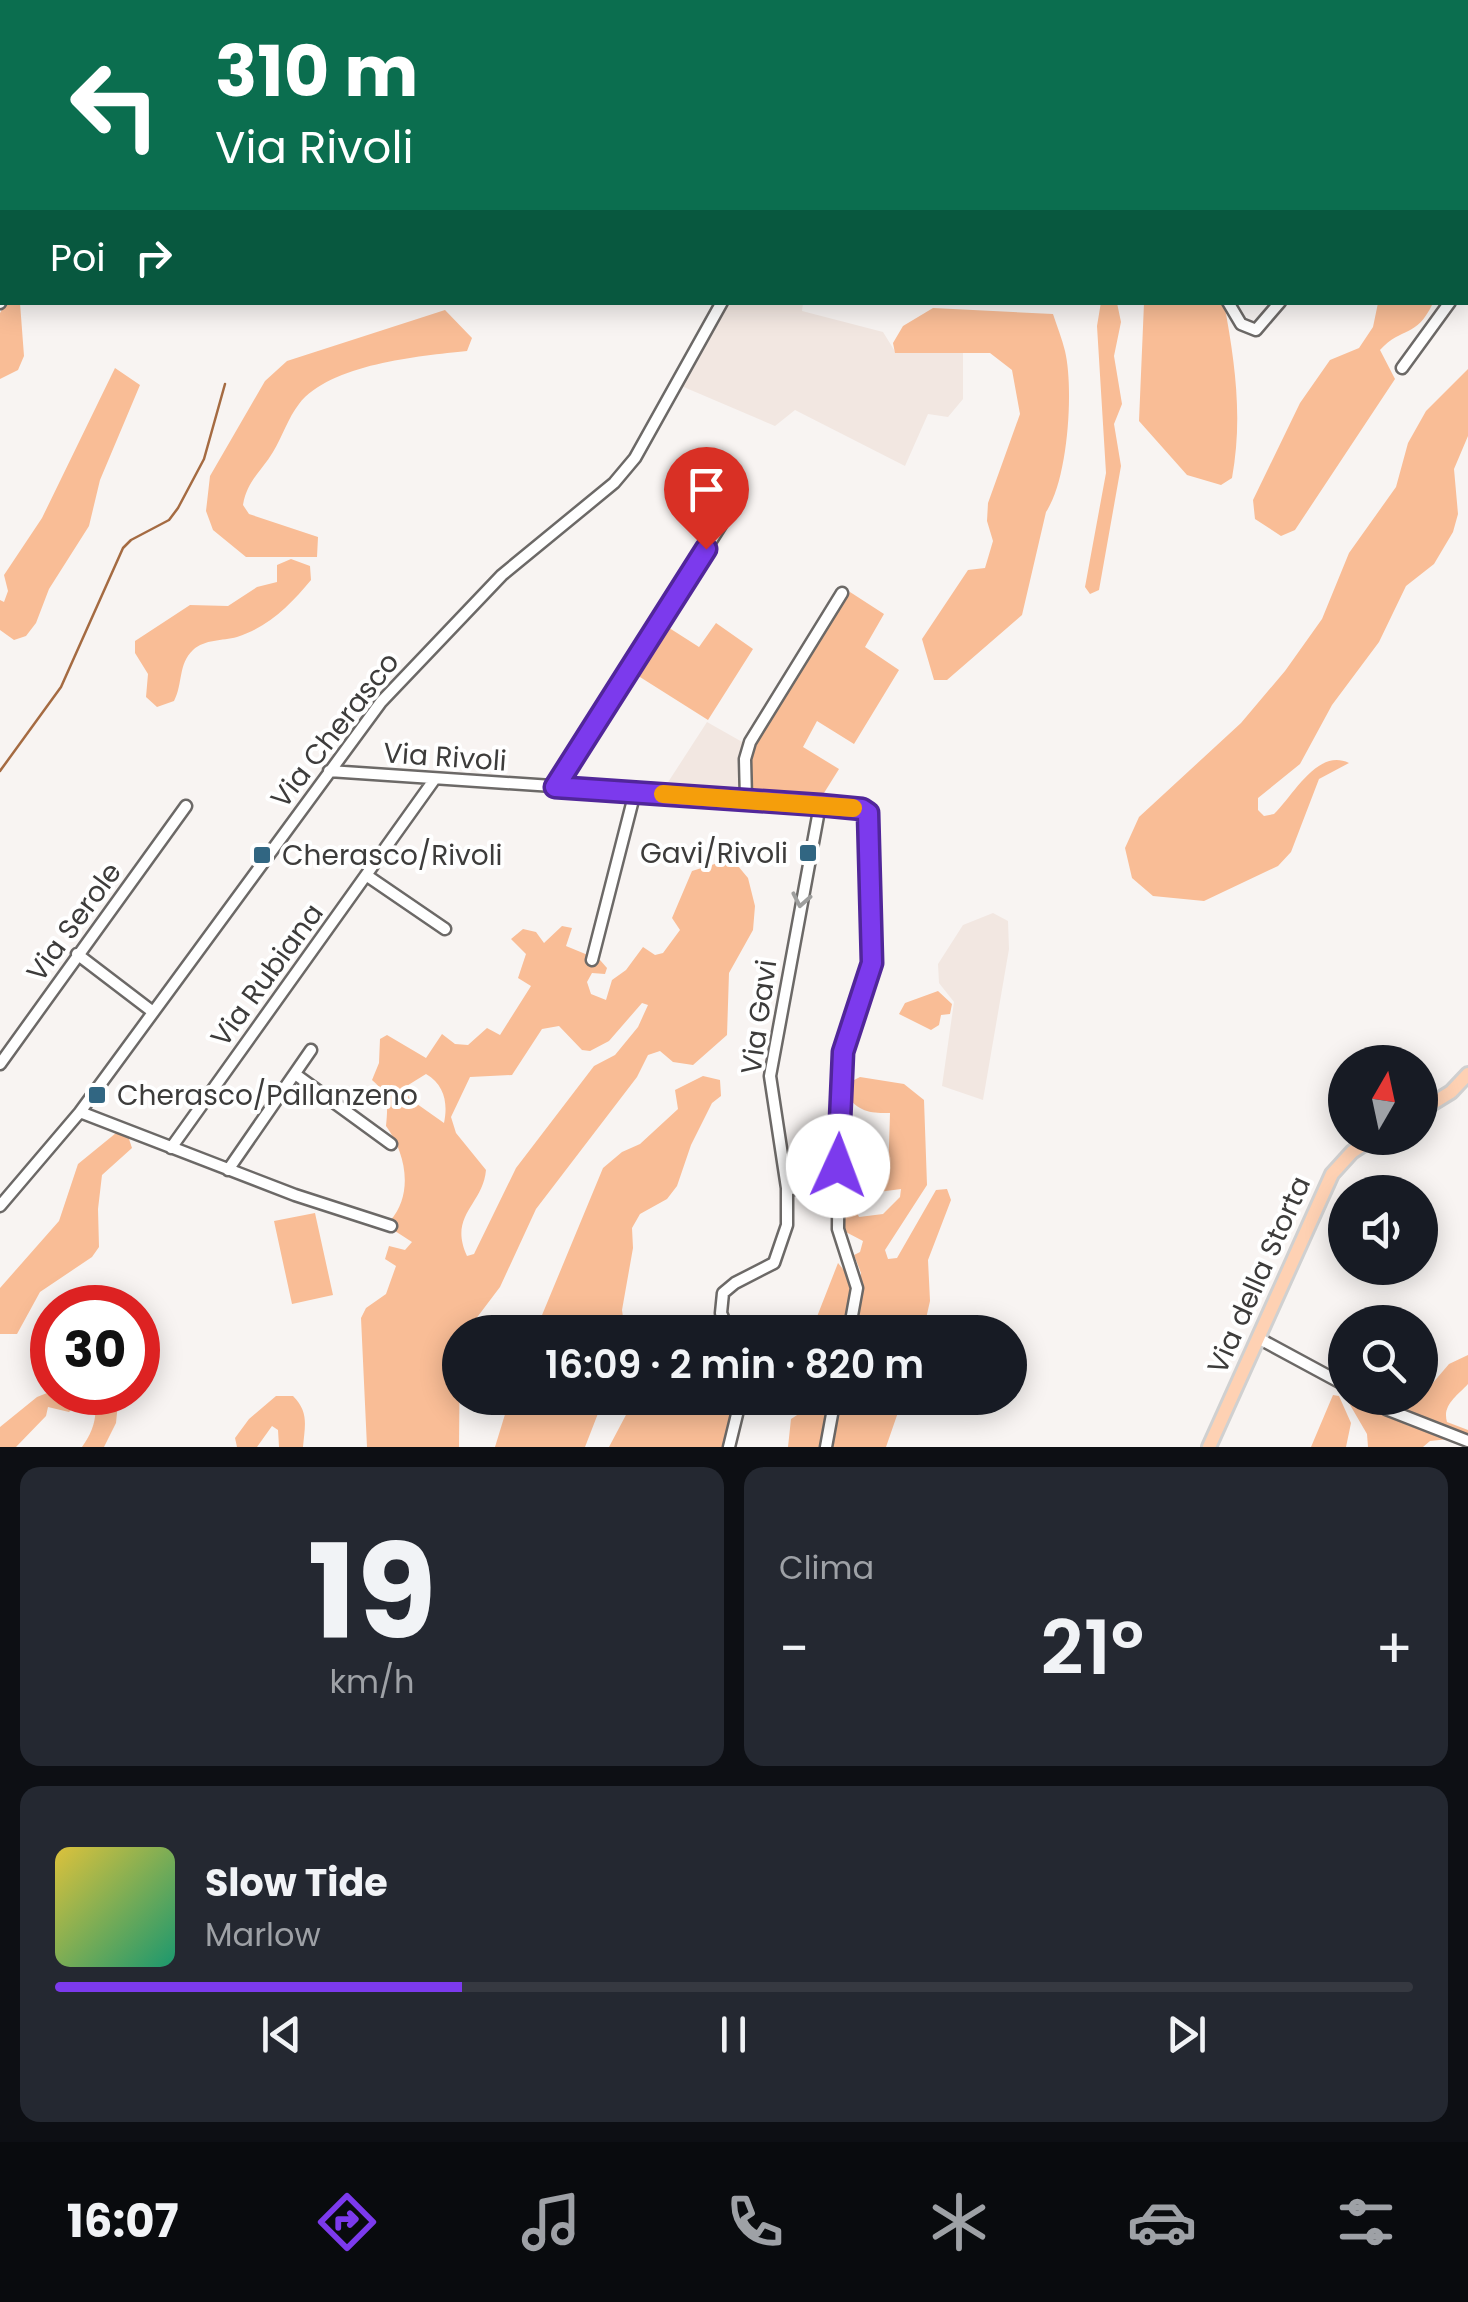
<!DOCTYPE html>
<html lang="it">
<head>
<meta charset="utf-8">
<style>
  :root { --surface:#171b24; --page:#242831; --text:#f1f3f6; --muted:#9ea1a6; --line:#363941; --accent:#7c3aed }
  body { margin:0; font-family:Poppins,sans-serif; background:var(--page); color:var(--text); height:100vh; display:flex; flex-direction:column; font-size:38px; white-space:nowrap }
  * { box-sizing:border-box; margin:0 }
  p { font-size:32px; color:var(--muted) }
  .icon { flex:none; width:55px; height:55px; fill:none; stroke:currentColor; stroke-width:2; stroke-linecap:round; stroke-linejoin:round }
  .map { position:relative; height:1447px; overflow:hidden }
  .details { display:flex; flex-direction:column; gap:20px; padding:20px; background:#0d0f14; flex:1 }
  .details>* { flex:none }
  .top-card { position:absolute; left:0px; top:0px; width:1470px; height:305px; box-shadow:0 5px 25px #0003; background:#0b6e4f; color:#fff; overflow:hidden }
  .needle { width:65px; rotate:9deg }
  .controls { position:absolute; left:1328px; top:1045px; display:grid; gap:20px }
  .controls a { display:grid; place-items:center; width:110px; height:110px; border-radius:50%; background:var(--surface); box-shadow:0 5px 25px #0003; font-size:50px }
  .speed { position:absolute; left:30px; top:1285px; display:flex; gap:20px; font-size:50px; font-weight:700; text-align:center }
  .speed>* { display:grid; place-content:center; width:130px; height:130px; border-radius:50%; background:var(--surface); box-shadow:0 5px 25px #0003; line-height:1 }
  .speed .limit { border:15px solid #d22; background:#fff; color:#111 }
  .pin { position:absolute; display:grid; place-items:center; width:85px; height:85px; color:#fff; margin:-102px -42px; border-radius:50% 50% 50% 0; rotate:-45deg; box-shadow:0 0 10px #0007 }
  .pin .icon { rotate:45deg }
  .me { position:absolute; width:110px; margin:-55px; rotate:2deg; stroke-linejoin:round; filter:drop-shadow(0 0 8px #0008) }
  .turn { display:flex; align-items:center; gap:35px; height:210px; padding:0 50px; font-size:45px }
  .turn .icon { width:130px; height:130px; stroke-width:2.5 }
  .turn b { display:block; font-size:70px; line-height:85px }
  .then { display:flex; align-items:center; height:95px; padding:0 50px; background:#0003; gap:20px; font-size:38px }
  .big { font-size:75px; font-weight:600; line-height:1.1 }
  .details .card { flex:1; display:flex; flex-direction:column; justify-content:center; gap:15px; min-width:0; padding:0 35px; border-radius:20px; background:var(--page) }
  .details .dial { align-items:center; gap:0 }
  .dial b { font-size:130px; line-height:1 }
  .song { display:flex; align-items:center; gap:30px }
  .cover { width:120px; height:120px; border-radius:15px; background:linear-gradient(135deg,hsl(50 70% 55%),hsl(160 70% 35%)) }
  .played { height:10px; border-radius:5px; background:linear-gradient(90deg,var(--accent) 30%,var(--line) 30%) }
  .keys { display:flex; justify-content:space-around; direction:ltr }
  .heat { display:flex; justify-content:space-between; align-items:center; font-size:55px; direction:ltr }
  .details .tiles { flex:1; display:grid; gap:20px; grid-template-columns:1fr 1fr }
  .card:last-child { grid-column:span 2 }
  .trip { position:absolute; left:442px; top:1315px; width:585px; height:100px; border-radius:50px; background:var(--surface); box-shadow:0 5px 25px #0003; font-weight:600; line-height:100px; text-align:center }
  .dock { display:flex; height:160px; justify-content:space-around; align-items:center; background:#090b0e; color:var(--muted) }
  .dock .icon { width:70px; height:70px }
  .dock .current { color:var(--accent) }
  .dock b { font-size:45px; color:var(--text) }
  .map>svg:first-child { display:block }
</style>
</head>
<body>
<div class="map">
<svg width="1468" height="1447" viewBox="0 0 1468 1447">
  <rect width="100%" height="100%" fill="#f8f4f2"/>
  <path fill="#f2e7e1" d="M726,303H803L802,311L883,332L896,353H963V399L948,417L928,414L905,466L795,410L775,426L679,385Z
    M707,722L744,743L743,795L663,790Z
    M993,913L1008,921L1009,949L983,1100L942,1086L954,1002L939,983L938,964L963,925Z"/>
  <path fill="#f9bd96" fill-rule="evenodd" d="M1101,302L1117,303L1121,322L1114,356L1122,404L1114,424L1121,466L1099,590L1090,594L1085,587L1106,473L1097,326Z
    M6,303H20L24,356L18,370L0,379V313Z
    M1144,303H1224C1235,362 1243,418 1232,478L1221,485L1187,475L1139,421Z
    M1378,303H1433C1416,339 1402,326 1380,350L1395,379L1295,530L1281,536L1255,519L1253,500L1300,403L1330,360L1359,348L1373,327Z
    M933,308L1053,314C1057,326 1062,339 1065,351C1074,389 1068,480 1046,512L1022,615L947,680H934L922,639L968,570L985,568L993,541L987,521L988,503L1020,414L1012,370L990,353H895L893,343L903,326Z
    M445,310L472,338L467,351C419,356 330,364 299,404C288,418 282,437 273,452C261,472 247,481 243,505L249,514L318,537L317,557H246L213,530L206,511L210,476L265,381L287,361Z
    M115,368L140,385L100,480L89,526L49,589L36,623L26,636L14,640L0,630V600L4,602L8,591L4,575L42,518Z
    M1468,369V436L1454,469L1458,514L1453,532L1434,564L1406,586L1379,642L1332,705L1300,764L1258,798V810L1264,816L1274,814C1294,795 1317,748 1349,763L1319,779L1291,852L1278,866L1204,901L1153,896L1132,878L1125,848L1139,817L1241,723L1285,671L1322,619L1349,553L1396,487L1408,443L1426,411Z
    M291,559L310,566L311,580C291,604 269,627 237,637C222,641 205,639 193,650C178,664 183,684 174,701L157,707L146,697L148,674L135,653V641L190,605L228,606L257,587L277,582V565Z
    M850,592L884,614L865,647L899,670L854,744L817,721L803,747L839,769L819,801L751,795L750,752Z
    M716,623L753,649L708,720L632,672L663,624L699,647Z
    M721,862L738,866L748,878L755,906L753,930L729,973L727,1035L693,1065L673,1062L660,1051L648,1055L637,1077L536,1209L500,1287L466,1332H460L459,1447H367L361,1318L366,1308L386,1294L396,1266L385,1259L389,1246L405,1250L412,1242L395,1231L390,1221C414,1194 406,1153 386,1126C388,1104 389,1095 372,1080L379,1063L380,1039L387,1035L426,1058L442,1034L455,1044L468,1045L487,1028L500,1035L531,986L518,978L526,954L511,939L523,929L536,932L544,943L562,926L572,928L566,946L600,960L607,968L605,974L592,973L587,982L591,994L606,1000L612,980L626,970L643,947L655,955L663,953L680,930L672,918L692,871ZM642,1003L648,1005L638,1027L615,1055L594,1066L516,1168L474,1254L467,1256C448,1215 483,1205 486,1170L456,1133L451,1117L470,1077L512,1075L542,1029L559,1026L582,1050L590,1051L609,1041ZM426,1074C445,1085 448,1104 444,1123L410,1099L405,1087Z
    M938,991L952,1004L950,1014L941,1015L939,1025L931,1030L899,1014L905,1003Z
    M703,1076L720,1080L721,1096L712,1103L691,1145L677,1186L667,1199L640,1214L632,1228L633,1248L622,1310L625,1332H535L603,1168L622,1152L640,1144L678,1109L675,1090Z
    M860,1077L904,1084L924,1100L927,1185L885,1250L888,1259L897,1258L936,1190L947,1189L951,1200L928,1260L930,1301L923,1332H856L861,1273L854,1255L860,1252L863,1241L842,1230L840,1199L851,1200L859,1217L883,1214L900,1197L901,1189L856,1195L854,1190L888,1178L890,1113C873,1113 860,1113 848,1097L850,1082Z
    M116,1133L128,1136L132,1148L102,1175L98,1209L99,1247L92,1257L40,1292L17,1334H0V1288L59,1221L78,1164Z
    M315,1213L333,1295L292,1304L274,1221Z
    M838,1263L853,1281L844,1332H811Z
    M1468,1355V1384C1457,1396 1442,1405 1447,1422L1468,1430V1435L1371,1398H1420L1449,1364Z
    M52,1391L89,1393L69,1412L48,1407L46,1416L16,1447H0V1427L37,1397Z
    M91,1393H119L116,1423L104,1447H82C94,1430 100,1412 91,1393Z
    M1333,1395L1339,1396L1351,1423L1346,1447H1311Z
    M276,1396H293C309,1412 305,1425 303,1447H279L278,1430L272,1426L257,1447H237L235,1438L249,1419Z
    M510,1398H604L585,1447H495Z
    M629,1398H738L722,1447H609L627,1413Z
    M842,1398H903L886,1447H833Z
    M1346,1398H1359L1407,1425L1449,1439L1430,1441L1423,1447H1368L1367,1434Z
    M817,1402L829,1406L821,1447H788L791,1419Z"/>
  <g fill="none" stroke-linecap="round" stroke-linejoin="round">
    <path stroke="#a56b42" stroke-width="2.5" d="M1014,0L1016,2
      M1046,2V0
      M0,771L61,687L123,548L131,540L169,520L178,508L204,459L225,384"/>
    <g stroke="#6c6967" stroke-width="15">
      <path id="minor" d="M677,0L681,2
        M1175,0V2
        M1370,0L1374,2
        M383,2L389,0
        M1253,2L1256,0
        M1468,280V279
        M1228,302L1241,324L1256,330L1280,302
        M0,303L2,298
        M1402,368L1450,302
        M329,771L746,799L867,812L872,963L845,1041L839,1104L838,1229L857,1288L849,1332
        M555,787L721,525
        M746,799L745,759L750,742L842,593
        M820,805L770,1076L787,1188L837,1193
        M366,875L445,929
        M77,954L153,1012
        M592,960L635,792
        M0,1064L186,806
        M295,1074L391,1144
        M80,1112L295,1195L391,1226
        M171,1148L434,780
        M228,1170L311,1050
        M0,1206L80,1112L381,702L502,575L614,483L635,458L722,302
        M729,1332L721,1313L723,1293L735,1283L774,1263L787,1225V1188
        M1258,1338L1345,1385
        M1366,1398L1386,1409L1468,1441
        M729,1447L741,1398
        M826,1447L835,1398"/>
    </g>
    <g stroke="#d0d0d0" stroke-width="18">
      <path id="major" d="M1420,1111L1451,1092L1468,1074
        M1209,1447L1332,1174L1352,1152L1373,1138"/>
    </g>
    <use href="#minor" stroke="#fff" stroke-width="10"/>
    <use href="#major" stroke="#fed1b3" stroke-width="12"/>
  </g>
  <defs><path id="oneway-chevron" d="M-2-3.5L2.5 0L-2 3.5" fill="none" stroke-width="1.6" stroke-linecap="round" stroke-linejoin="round" transform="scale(2.5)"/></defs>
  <use stroke="#9e9e9d" href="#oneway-chevron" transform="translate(801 900) rotate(101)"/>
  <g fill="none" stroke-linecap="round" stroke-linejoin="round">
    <g stroke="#51269a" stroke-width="25">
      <path id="route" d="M706,549L555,787L820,805L862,809L868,813L872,963L843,1052L838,1166"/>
    </g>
    <use href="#route" stroke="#7c3aed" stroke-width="18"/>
    <path stroke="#f59e0b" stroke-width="18" d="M663,794L853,808"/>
  </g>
  <g fill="#316682" stroke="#fff" stroke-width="4">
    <rect x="798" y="843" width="20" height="20" rx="5"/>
    <rect x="252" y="845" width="20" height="20" rx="5"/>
    <rect x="87" y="1085" width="20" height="20" rx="5"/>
  </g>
  <g text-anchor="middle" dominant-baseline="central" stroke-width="8" stroke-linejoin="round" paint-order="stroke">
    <g font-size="28" fill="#3d3c3b" stroke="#fff">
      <text transform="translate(335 730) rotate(-52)">Via Cherasco</text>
      <text transform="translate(445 757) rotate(4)">Via Rivoli</text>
      <text transform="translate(74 922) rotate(-54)">Via Serole</text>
      <text transform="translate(267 975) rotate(-54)">Via Rubiana</text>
      <text transform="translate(759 1017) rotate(-82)">Via Gavi</text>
      <text transform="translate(1259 1275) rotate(-66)">Via della Storta</text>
    </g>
    <g font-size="28" fill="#3d3c3b" stroke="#fff" text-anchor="start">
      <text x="788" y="853" text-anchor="end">Gavi/Rivoli</text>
      <text x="282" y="855">Cherasco/Rivoli</text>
      <text x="117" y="1095">Cherasco/Pallanzeno</text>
    </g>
  </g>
</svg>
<div class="controls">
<a><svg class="needle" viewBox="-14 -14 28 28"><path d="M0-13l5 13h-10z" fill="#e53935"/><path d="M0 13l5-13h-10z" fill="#9ea1a6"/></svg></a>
<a><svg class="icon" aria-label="sound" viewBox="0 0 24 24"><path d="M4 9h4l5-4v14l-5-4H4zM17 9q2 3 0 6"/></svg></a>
<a><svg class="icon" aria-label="search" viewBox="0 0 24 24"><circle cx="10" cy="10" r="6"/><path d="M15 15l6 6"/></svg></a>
</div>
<div class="speed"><div class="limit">30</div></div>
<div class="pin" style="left:706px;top:549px;background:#d93025"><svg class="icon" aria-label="arrive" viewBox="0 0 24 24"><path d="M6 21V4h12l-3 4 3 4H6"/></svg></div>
<svg class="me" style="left:838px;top:1166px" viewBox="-20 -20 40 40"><circle r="19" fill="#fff"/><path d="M0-13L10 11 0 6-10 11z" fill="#7c3aed"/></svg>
<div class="trip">16:09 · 2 min · 820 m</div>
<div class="top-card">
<div class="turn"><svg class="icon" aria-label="left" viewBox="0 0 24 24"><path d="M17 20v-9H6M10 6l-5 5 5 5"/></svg><div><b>310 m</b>Via Rivoli</div></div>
<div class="then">Poi<svg class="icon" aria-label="right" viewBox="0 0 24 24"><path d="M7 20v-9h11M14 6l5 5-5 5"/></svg></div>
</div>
</div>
<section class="details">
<div class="tiles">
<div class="card dial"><b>19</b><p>km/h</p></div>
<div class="card"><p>Clima</p>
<div class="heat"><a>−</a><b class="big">21°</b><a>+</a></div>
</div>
<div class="card">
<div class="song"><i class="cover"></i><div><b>Slow Tide</b><p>Marlow</p></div></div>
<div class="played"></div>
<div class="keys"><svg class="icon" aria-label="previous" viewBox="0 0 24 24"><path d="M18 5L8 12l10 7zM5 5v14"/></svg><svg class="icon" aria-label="pause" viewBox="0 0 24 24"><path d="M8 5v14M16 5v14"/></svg><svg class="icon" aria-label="next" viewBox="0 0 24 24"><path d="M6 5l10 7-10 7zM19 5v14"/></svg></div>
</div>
</div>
</section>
<nav class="dock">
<b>16:07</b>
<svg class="icon current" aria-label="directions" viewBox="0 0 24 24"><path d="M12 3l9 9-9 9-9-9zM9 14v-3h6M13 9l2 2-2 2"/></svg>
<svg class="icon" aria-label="music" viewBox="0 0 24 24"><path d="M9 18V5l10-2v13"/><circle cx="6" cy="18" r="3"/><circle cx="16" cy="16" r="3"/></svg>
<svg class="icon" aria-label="phone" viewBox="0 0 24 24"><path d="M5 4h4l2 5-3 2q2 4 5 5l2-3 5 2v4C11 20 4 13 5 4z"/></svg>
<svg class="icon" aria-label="climate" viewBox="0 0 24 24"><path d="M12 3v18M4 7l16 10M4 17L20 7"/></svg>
<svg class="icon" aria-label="car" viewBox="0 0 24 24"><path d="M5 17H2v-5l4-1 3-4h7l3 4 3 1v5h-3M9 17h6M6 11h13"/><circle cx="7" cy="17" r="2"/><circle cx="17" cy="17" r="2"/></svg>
<svg class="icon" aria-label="filters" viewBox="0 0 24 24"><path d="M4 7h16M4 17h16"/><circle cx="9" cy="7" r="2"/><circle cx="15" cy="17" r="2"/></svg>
</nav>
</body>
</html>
